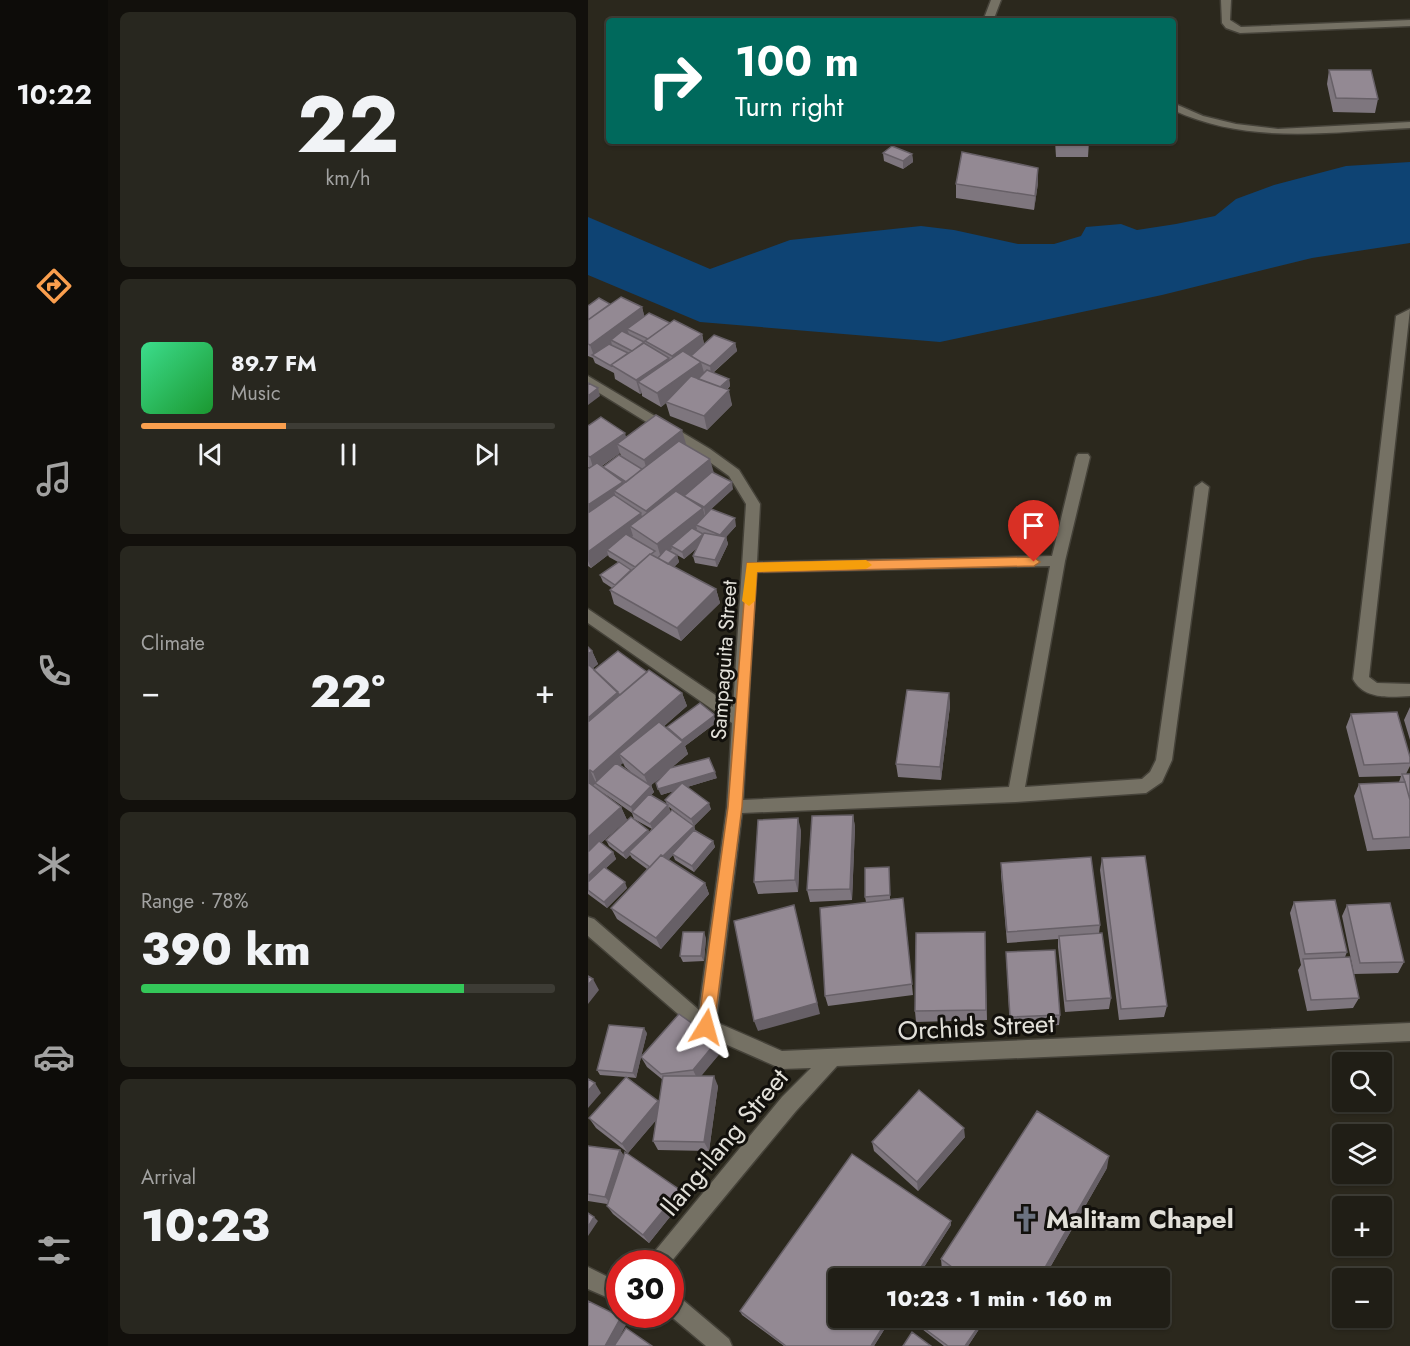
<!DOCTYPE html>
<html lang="en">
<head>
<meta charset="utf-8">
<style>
  :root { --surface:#201e16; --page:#28271f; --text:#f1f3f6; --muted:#a2a2a1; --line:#3d3c35; --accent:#fa9f4e }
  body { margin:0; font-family:Jost,sans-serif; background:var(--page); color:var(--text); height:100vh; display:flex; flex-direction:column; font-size:22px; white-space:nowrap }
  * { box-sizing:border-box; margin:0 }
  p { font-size:20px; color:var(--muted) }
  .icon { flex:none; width:33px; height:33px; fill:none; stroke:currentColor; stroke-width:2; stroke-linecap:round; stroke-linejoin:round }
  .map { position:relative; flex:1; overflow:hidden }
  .sheet { display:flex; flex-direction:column; gap:12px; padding:12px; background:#12100c; width:480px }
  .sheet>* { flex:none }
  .guide { position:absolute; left:18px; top:18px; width:570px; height:126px; border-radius:6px; box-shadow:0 2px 4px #0004,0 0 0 2px var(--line); background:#00695c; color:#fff; overflow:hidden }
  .tools { position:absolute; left:744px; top:1052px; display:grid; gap:12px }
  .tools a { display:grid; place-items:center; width:60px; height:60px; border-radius:6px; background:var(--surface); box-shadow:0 2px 4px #0004,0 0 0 2px var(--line); font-size:30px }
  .speed { position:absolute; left:18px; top:1250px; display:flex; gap:12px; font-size:30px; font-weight:700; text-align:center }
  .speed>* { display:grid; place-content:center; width:78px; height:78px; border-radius:50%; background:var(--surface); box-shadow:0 2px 4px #0004,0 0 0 2px var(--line); line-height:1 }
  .speed .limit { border:9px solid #d22; background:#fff; color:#111 }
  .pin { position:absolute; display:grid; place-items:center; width:51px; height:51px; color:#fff; margin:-62px -26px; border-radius:50% 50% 50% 0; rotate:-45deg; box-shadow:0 0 6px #0007 }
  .pin .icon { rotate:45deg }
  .me { position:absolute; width:66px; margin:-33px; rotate:8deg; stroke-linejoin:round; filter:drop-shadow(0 0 4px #0008) }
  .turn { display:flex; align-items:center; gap:21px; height:126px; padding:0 30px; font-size:27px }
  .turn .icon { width:78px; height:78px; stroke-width:2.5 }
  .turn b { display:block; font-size:42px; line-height:51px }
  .big { font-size:45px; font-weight:800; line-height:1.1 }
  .sheet .tile { flex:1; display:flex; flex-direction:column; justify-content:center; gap:9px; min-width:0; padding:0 21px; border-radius:9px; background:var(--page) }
  .sheet .dial { align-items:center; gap:0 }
  .dial b { font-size:78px; line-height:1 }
  .song { display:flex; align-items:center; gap:18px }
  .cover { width:72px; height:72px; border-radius:9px; background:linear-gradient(135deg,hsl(150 70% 55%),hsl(130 70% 35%)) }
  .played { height:6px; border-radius:3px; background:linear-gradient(90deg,var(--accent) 35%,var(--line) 35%) }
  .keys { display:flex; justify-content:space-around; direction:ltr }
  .heat { display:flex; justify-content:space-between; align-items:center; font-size:33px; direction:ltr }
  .charge { height:9px; border-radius:4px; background:linear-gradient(90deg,#34c759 78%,var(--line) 0) }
  .trip { position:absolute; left:240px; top:1268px; width:342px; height:60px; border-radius:6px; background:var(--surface); box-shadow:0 2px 4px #0004,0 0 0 2px var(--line); font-weight:800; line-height:60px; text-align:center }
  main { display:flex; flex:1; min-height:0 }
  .dock { display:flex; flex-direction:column; width:108px; justify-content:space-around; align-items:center; background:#0d0c09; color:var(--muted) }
  .dock .icon { width:42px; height:42px }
  .dock .current { color:var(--accent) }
  .dock b { font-size:27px; color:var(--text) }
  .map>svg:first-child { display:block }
</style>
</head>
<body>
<main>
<nav class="dock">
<b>10:22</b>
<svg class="icon current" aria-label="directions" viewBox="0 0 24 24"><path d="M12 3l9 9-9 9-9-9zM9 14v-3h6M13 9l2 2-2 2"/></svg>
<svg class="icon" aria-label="music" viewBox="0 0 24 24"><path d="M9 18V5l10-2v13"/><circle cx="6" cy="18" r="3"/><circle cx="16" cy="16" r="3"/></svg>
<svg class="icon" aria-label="phone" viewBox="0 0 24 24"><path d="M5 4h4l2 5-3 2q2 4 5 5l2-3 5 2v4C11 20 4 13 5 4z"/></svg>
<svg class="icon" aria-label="climate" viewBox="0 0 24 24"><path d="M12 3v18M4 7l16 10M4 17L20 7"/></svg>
<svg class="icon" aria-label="car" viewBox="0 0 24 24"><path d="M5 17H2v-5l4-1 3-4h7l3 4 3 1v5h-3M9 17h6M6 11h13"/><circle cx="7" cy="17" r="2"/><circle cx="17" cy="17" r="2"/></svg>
<svg class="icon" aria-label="filters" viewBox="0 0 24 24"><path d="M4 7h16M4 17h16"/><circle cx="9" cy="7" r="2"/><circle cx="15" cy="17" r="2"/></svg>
</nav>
<section class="sheet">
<div class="tile dial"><b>22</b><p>km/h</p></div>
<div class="tile">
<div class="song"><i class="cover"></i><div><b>89.7 FM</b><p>Music</p></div></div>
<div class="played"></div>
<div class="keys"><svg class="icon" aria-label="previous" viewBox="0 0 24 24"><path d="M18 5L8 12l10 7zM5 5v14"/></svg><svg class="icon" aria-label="pause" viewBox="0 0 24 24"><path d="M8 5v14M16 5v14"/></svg><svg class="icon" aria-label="next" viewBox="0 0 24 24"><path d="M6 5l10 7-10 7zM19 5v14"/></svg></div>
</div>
<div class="tile"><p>Climate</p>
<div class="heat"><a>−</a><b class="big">22°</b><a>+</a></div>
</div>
<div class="tile"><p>Range · 78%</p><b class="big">390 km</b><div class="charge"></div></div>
<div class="tile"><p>Arrival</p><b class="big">10:23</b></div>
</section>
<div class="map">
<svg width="822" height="1346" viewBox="0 0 822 1346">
  <rect width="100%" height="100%" fill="#2b281d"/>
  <path fill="#0e4373" d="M822,162V243L724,258L574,295L352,342L112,322L0,275V217L122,269L202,240L333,226L366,230L430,244H466L493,236L498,227L533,224L549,230L588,224L627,216L648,199L686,185L758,166Z"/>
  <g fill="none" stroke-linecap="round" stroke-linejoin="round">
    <g stroke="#454239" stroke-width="3">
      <path id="street" d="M403,0H413L405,21H395Z
        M633,0H643L642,20L653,27L822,20V26L652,33L638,28L634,23Z
        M585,103L615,116L648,124L690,129L822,122V128C742,132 660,145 585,110Z
        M822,309L781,677L789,683L822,684V696C802,697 776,700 765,679L808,316Z
        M0,376L122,449L151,470L172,504L169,562L464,556L488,457L490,454H500L502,457L477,561L437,787L554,779L562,772L568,760L607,487L614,482L621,487L584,760L574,782L558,793L428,802L154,813L128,1022L194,1051L822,1023V1041L249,1066L208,1111L82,1263H60L63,1256L194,1097L223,1068L194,1069L112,1033L0,936V917L6,919L111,1010L139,807L144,723L0,623V609L145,707L158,504L141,476L112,455L0,386ZM462,566L421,787L155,800L168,572Z
        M0,1267L32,1283V1303L0,1289Z
        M82,1292L89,1295L141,1339L144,1346H118L80,1314H82Z"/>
    </g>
    <use href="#street" fill="#757164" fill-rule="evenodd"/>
  </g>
  <path fill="#7e767e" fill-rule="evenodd" d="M741,70L790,99L787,113L745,112L739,84Z
    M431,141H461V143Z
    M467,141H501L500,157H468Z
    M295,153L324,154L325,162L315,169L296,161Z
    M450,183L446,210L368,198V184Z
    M22,304L54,307L56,316L82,323L114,334L116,344L147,343L149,351L125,373L141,379L142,386L139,390L144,405L119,430L82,416L78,403L73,407L54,396V393L52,394L27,379L26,373L7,363L5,358L0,356V305Z
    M0,426L39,437L98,445L126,473L145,489L123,509L148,526L138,537L140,544L129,567L107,563L105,556L109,548L96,559L89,555L91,562L86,567L128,589L132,603L93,641L26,604L22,590L24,588L15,582L12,575L30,562L21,557L20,555L3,568L0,566V469L1,468L0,467ZM32,453L33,456L15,467L14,466Z
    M0,647L4,651L10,664L5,668L6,670L59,672L94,693L99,706L76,726L80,729L79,727L127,715L129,722L97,746L100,754L84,767L129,778L99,787L123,809L106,826L107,830L125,841L127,847L106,872L87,860L85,855L80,860L117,883L121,894L73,949L29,919L23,908L59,869L44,858L42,855L38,859L21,846L18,840L60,830L61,832L64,829L46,819L44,813L14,792L33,807L39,820L13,843L25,852L28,859L18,868L39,888L19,908L0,894ZM35,763L37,767L43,772L32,765ZM75,776L73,795L86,791L77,800L79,804L63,795L66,792L63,785ZM81,807L103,824L82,811Z
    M361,693L362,706L353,780L310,777L308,764Z
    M822,707V740L816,720Z
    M763,714L822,757V766L818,774H822V849L779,851L766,796L771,784L811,782L813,776L771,777L758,727Z
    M265,815L267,827L264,900L222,902L219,890Z
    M213,830L210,892L170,894L166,882Z
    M514,858L579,1006L576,1017L531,1020L512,870Z
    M413,863L512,925L511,934L523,998L521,1009L477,1012L470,947V939L419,943L413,875Z
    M301,867L302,899L315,898L325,995L240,1006L237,996L278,902L277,897Z
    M706,902L759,952L757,957L771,998L765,1008L719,1011L710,970L713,965L702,913Z
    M759,905L816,962L810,973L766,974L754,916Z
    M397,932L399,1020L328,1022L327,1011Z
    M118,938L116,961L95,962L92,956Z
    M418,952L472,1015L471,1025L422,1028Z
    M59,1033L53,1056L134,1051L112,1076L130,1086L121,1151L70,1150L65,1141L68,1120L40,1153L8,1128L1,1118L38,1077L12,1075L9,1070ZM53,1057L59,1067L75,1080L71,1103L39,1077L48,1078Z
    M377,1137L330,1191L286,1151L284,1142Z
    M0,1146L32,1150L36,1156L97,1198L61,1243L25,1214L19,1206V1204L0,1201Z
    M519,1168L456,1278H366L354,1270L353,1259Z
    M363,1225L329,1278H250L304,1317L286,1346H196L154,1315L152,1311Z
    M420,1317H433L429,1324Z
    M397,1320L380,1346H356L334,1329L333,1326Z"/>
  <path fill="#676067" d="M324,154L325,162L315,169V161Z
    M450,168V183L446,210L447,196Z
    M54,307L58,322L39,329L41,334L23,340L24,346L6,356L2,345Z
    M114,334L117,349L88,371L84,356Z
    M147,343L149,351L123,374L122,366Z
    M81,358L84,372L50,382L54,393L52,394L48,380Z
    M113,362L117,376L78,402V403L73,407L69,393Z
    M141,379L142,386L131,397L130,390Z
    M10,388L12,396L0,405V396Z
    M141,390L144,405L119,430L116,416Z
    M94,430L98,444L60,474L56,460Z
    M37,433L41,447L29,444L32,453L6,471L2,457Z
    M122,459L126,473L62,525L58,511Z
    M35,482L39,496L26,491L30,503L0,523V505Z
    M144,482L145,489L117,515L116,507Z
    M115,508L118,522L108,525L109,529L86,547L83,546L84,549L73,558L69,544Z
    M53,513L57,527L42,526L45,536L23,553L19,550L20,555L3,568L0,561V552Z
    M147,518L148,526L138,537L140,544L129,567L127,560L134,542L132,535Z
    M115,534L117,541L96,559L94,552Z
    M89,555L91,562L80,573L78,566Z
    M128,589L132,603L93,641L89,628Z
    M4,651L10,664L0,672V654Z
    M30,692L35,706L0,735V718Z
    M94,693L99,706L38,760L31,754L35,763L10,785L5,772Z
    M361,693L362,706L353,780L352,767Z
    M127,715L129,722L97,746L100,754L61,787L56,775L93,741Z
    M2,770L8,783L0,790V772Z
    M127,772L129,778L73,795L70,789Z
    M63,786L66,792L45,814L43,807Z
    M121,803L123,809L106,826L103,819Z
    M80,805L82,811L65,830L62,824Z
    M33,807L39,820L0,854V837Z
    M265,815L267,827L264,900L262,889Z
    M210,818L213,830L210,892L207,880Z
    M106,826L108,832L66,874L63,868Z
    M60,830L63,836L41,852L42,855L38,859L35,853Z
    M125,841L127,847L106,872L104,866Z
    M25,852L28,859L0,885V876Z
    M37,882L39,888L19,908L16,902Z
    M117,883L121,894L73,949L68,938Z
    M206,905L232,1014L170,1031L166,1021Z
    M116,932L118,938L116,961L113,956Z
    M5,979L11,990L0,1004V985Z
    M56,1028L59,1033L48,1078L45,1073Z
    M129,1041L134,1051L110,1080L105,1070Z
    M126,1076L130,1086L121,1151L116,1142Z
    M7,1083L13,1093L0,1108V1091Z
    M70,1101L76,1111L40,1153L34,1144Z
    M376,1128L377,1137L330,1191L329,1182Z
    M32,1150L38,1159L24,1205L17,1197Z
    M521,1156L519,1168L456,1278H451Z
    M92,1190L97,1198L61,1243L55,1235Z
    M6,1217L10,1221L0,1236V1227Z
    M363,1221V1225L329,1278H326Z
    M33,1317L39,1323L27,1346H17Z
    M301,1317H304L286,1346H283Z
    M397,1317V1320L380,1346H377Z
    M430,1317H433L429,1324Z"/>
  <path fill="#938993" stroke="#676067" stroke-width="1.5" d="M741,70H783L790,99L748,98Z
    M469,141H501V142L469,143Z
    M304,146L324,154L315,161L295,153Z
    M374,152L450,168L447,196L368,184Z
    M33,297L54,307L2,345L0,344V320Z
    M11,298L22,304L0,320V306Z
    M61,313L82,323L60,339L39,329Z
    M86,320L114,334L84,356L57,341Z
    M34,331L56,342L44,351L23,340Z
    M126,335L147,343L122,366L113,362L103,356Z
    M56,343L81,358L48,380L23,365Z
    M21,344L40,353L23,365V366L4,355Z
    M95,351L113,362L69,393L50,382Z
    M119,370L141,379L132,387L110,379Z
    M103,376L141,390L116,416L78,402Z
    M0,383L10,388L0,396Z
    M68,415L94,430L56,460L29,444Z
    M13,417L37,433L2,457L0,456V426Z
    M91,441L122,459L58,511L26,491Z
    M31,455L54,469L38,482L15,467Z
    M9,463L35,482L0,505V469Z
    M124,472L144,482L116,507L96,496Z
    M88,491L115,508L69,544L42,526Z
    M26,495L53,513L0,552V513Z
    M123,509L147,518L132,535L108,525Z
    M104,528L115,534L94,552L83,546Z
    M116,533L138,537L127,560L105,556Z
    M38,534L67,551L63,554H62L47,567L19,550Z
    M78,549L89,555L80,564L70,558Z
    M62,554L128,589L89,628L22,590Z
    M31,562L43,570L27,585L12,575Z
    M0,647L4,651L0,654Z
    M30,651L59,672L32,695L6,670Z
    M1,665L30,692L0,718V666Z
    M61,670L94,693L5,772L2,770L0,772V722Z
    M319,690L361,693L352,767L308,764Z
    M112,703L127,715L94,740L79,727Z
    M809,712L822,757V763L776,765L763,714Z
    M71,722L95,742L56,775L31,754Z
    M121,758L127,772L70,789L68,783L82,768Z
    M28,763L63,786L43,807L7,783Z
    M814,774H822V800L817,782Z
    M0,782L33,807L0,837Z
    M817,782L822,800V837L785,839L771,784Z
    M94,783L121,803L103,819L77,800Z
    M61,794L80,805L62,824L44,812Z
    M84,810L106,826L75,856L73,855L62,867L41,852Z
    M265,815L262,889L219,890L224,816Z
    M43,817L60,830L35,853L18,840Z
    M210,818L207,880L166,882L170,820Z
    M106,830L125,841L104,866L84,854Z
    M11,841L25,852L0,876V852Z
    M73,855L117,883L68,938L23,908Z
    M557,856L579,1006L533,1009L514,858Z
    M503,857L512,925L419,932L413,863Z
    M16,867L37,882L16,902L0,890V882Z
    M301,867L302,895L277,897V868Z
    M315,898L324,984L237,996L232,908Z
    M747,900L759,952L717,954L706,902Z
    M802,903L816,962L772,963L759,905Z
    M206,905L229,1003L166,1021L146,921Z
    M95,932H116L113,956H92Z
    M397,932L398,1010L327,1011L328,933Z
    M514,933L523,998L478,1001L471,936Z
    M467,950L472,1015L422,1017L418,952Z
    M762,957L771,998L723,1000L715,959Z
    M0,976L5,979L0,985Z
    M91,1014L129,1041L105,1070L73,1074L53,1057Z
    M21,1025L56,1028L45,1073L9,1070Z
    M75,1076H126L116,1142L65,1141Z
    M38,1077L70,1101L34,1144L1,1118Z
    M0,1079L7,1083L0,1091Z
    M331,1090L376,1128L329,1182L284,1142Z
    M449,1111L521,1156L451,1278H379L353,1259Z
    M0,1146L32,1150L17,1197L0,1194Z
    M37,1152L92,1190L55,1235L19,1206Z
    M264,1154L363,1221L326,1278H250V1317H301L283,1346H198L152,1311Z
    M0,1213L6,1217L0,1227Z
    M0,1301L33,1317L17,1346H0Z
    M339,1317H397L377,1346H360L333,1326Z
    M38,1328L64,1346H26Z
    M324,1332L343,1346H315Z"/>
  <path fill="#fa9f4e" stroke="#a26733" stroke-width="1.5" d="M446,557L452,562L446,566L169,572L154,807L126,1027L124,1033L118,1035L112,1033L110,1027L140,807L159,563Z"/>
  <path fill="#f59e0b" d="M278,560L284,565L278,569L169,572L167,601L161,606L154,601L159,563Z"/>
  <defs>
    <g id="church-bare" transform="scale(2.07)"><path d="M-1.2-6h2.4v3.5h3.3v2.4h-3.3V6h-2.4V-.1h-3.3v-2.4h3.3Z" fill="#6b7280" stroke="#12100c" stroke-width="2.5" paint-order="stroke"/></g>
  </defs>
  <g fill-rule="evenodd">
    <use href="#church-bare" x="438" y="1219"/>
  </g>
  <g text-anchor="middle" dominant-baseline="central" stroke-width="6" stroke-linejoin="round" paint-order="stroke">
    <g font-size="21" fill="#e2e0d9" stroke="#12100c">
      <text transform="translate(136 660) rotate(-86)">Sampaguita Street</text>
    </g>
    <g font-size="26" fill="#e2e0d9" stroke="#12100c">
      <text transform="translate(388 1027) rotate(-3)">Orchids Street</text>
      <text transform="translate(136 1142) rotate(-50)">Ilang-ilang Street</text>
    </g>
    <g font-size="26" font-weight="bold" fill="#e2e0d9" stroke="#12100c" text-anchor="start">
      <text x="458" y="1219">Malitam Chapel</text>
    </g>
  </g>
</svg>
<div class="tools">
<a><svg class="icon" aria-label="search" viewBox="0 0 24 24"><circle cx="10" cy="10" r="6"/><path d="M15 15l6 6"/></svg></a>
<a><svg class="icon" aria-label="layers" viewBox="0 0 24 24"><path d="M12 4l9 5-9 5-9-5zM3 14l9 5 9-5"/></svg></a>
<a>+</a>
<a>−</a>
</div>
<div class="speed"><div class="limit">30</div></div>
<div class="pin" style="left:446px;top:562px;background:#d93025"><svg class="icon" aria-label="arrive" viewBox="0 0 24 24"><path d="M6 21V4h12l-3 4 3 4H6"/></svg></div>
<svg class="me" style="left:118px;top:1027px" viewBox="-20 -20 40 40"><path d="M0-17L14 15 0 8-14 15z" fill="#fa9f4e" stroke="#fff" stroke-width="4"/></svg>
<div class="trip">10:23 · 1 min · 160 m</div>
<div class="guide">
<div class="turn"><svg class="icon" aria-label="right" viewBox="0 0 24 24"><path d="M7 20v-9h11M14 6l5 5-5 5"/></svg><div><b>100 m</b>Turn right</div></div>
</div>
</div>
</main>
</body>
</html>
